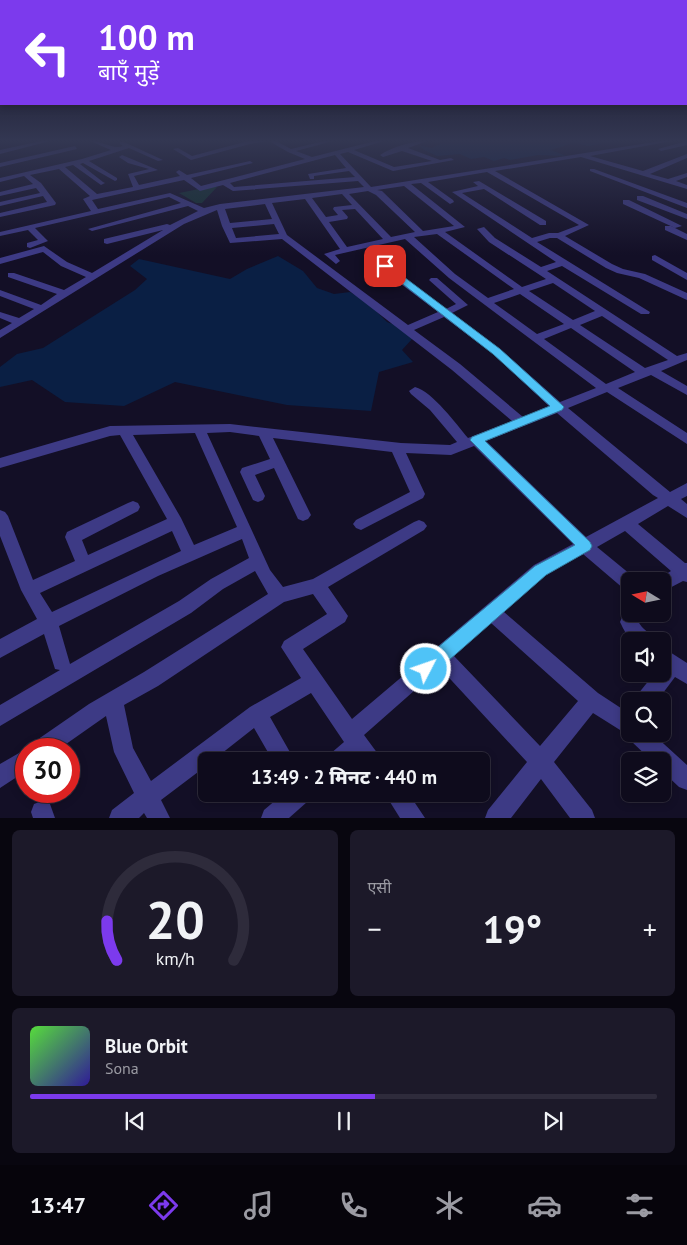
<!DOCTYPE html>
<html lang="hi">
<head>
<meta charset="utf-8">
<style>
  :root { --surface:#0e0b1c; --page:#1c1929; --text:#f1f3f6; --muted:#9b9ba3; --line:#2e2b3b; --accent:#7c3aed }
  body { margin:0; font-family:"PT Sans","Noto Sans Devanagari",sans-serif; background:var(--page); color:var(--text); height:100vh; display:flex; flex-direction:column; font-size:19px; white-space:nowrap }
  * { box-sizing:border-box; margin:0 }
  p { font-size:16px; color:var(--muted) }
  .icon { flex:none; width:28px; height:28px; fill:none; stroke:currentColor; stroke-width:2; stroke-linecap:round; stroke-linejoin:round }
  .map { position:relative; height:818px; overflow:hidden }
  .drawer { display:flex; flex-direction:column; gap:12px; padding:12px; background:#08060f; flex:1 }
  .drawer>* { flex:none }
  .guide { position:absolute; left:0px; top:0px; width:688px; height:105px; box-shadow:0 2px 8px #0003,0 0 0 1px var(--line); background:#7c3aed; color:#fff; overflow:hidden }
  .needle { width:32px; rotate:280deg }
  .controls { position:absolute; left:621px; top:572px; display:grid; gap:10px }
  .controls a { display:grid; place-items:center; width:50px; height:50px; border-radius:8px; background:var(--surface); box-shadow:0 2px 8px #0003,0 0 0 1px var(--line); font-size:25px }
  .speed { position:absolute; left:15px; top:738px; display:flex; gap:10px; font-size:25px; font-weight:700; text-align:center }
  .speed>* { display:grid; place-content:center; width:65px; height:65px; border-radius:50%; background:var(--surface); box-shadow:0 2px 8px #0003,0 0 0 1px var(--line); line-height:1 }
  .speed .limit { border:8px solid #d22; background:#fff; color:#111 }
  .pin { position:absolute; display:grid; place-items:center; width:42px; height:42px; color:#fff; margin:-21px; border-radius:10px; box-shadow:0 2px 8px #0006 }
  .me { position:absolute; width:55px; margin:-28px; rotate:49deg; stroke-linejoin:round; filter:drop-shadow(0 0 4px #0008) }
  .turn { display:flex; align-items:center; gap:18px; height:105px; padding:0 15px; font-size:22px }
  .turn .icon { width:65px; height:65px; stroke-width:2.5 }
  .turn b { display:block; font-size:35px; line-height:42px }
  .big { font-size:38px; font-weight:800; line-height:1.1 }
  .drawer .tile { flex:1; display:flex; flex-direction:column; justify-content:center; gap:8px; min-width:0; padding:0 18px; border-radius:8px; background:var(--page) }
  .drawer .dial { align-items:center; gap:0 }
  .dial svg { height:130px; overflow:visible; fill:none; stroke:var(--line); stroke-width:7; stroke-linecap:round; text-anchor:middle }
  .dial text { fill:var(--text); stroke:none }
  .song { display:flex; align-items:center; gap:15px }
  .cover { width:60px; height:60px; border-radius:8px; background:linear-gradient(135deg,hsl(110 70% 55%),hsl(250 70% 35%)) }
  .played { height:5px; border-radius:2px; background:linear-gradient(90deg,var(--accent) 55%,var(--line) 55%) }
  .keys { display:flex; justify-content:space-around; direction:ltr }
  .heat { display:flex; justify-content:space-between; align-items:center; font-size:28px; direction:ltr }
  .drawer .tiles { flex:1; display:grid; gap:12px; grid-template-columns:1fr 1fr }
  .tile:last-child { grid-column:span 2 }
  .trip { position:absolute; left:198px; top:752px; width:292px; height:50px; border-radius:8px; background:var(--surface); box-shadow:0 2px 8px #0003,0 0 0 1px var(--line); font-weight:800; line-height:50px; text-align:center }
  .menu { display:flex; height:80px; justify-content:space-around; align-items:center; background:#06040b; color:var(--muted) }
  .menu .icon { width:35px; height:35px }
  .menu .active { color:var(--accent) }
  .menu b { font-size:22px; color:var(--text) }
  .map>svg:first-child { display:block }
</style>
</head>
<body>
<div class="map">
<svg width="687" height="818" viewBox="0 0 687 818">
  <rect width="100%" height="100%" fill="#130f26"/>
  <path fill="#12302f" d="M214,186L217,187L202,203H196L179,193Z"/>
  <path fill="#0a1f44" d="M432,141H616L589,146L573,143L551,150L566,156L538,155L510,160L504,158L494,161L484,157L471,159L460,154L437,156L424,150L419,145L431,148L441,144Z
    M278,256L303,271L317,288L334,294L350,292L367,302L387,322L404,328L413,338L402,350L413,362L379,372L371,411L287,405L175,382L124,406L65,402L32,380L0,387V367L17,354L43,348L135,290L147,279L130,266L139,259L230,279L247,269Z"/>
  <g fill="none" stroke-linecap="round" stroke-linejoin="round">
    <path fill="#3d3a85" fill-rule="evenodd" d="M41,141H50L0,154V150Z
      M90,141C102,140 112,150 123,146L120,144V142H124L163,160L158,161L129,148L89,161L117,178V180L115,181L83,163L80,164L103,182L105,183L101,185L73,165L65,167L97,194L133,187L128,174L149,169L128,163L119,157L122,155L158,170L134,176L139,185L180,176L176,172L179,170L187,175L250,161L253,163L191,178L201,186L305,159L288,152L269,141L250,144L191,160L173,149L178,148L192,156L248,141H276L291,149L324,141H333L296,151L312,157L375,141H384L354,150L394,167L432,161L402,151L383,157L380,155C392,147 412,141 427,141L408,148L440,160L451,158L454,160L393,171L348,152L340,154L371,187L660,141H672L590,156L643,171L687,154V158L650,174L668,179L687,173V177L676,181L687,185V189L581,157L495,171L589,225L565,236L612,264L623,269L645,274L687,293V300L639,278L617,273L606,268L557,238H550L537,242L650,312L649,314H641L562,266L547,271L677,356L687,353V360L661,371L687,386V395L651,375L618,388L687,433V444L607,392L568,408L670,492L687,483V496L681,499L687,504V518L668,506L638,524L685,563H687V582L683,581L662,592V581H655L671,571L625,531L597,547L636,579L637,581H630V591L624,589L583,554L546,575L504,612L598,693L630,714V734H653L687,765V790L679,787L662,771V761H652L631,741L628,735L593,713L554,762L592,810L595,818H570L541,779L511,818H485L488,810L527,762L440,668L364,735L378,754L381,761H358L356,759L353,761H327L330,754L344,742L311,693L270,717L295,761H273L254,728L212,761H206V766L161,800L170,818H147L144,813L139,818H109L112,810L134,793L114,752L106,716L59,749H31L34,742L89,704L144,672L268,594L255,571L223,589L191,613L0,726V705L60,670L55,669L44,634L0,658V639L37,619L21,590L0,536V510L5,512L8,516L33,580L75,561L65,537L67,532L128,503L133,501L138,503L140,507L138,511L82,540L88,555L167,519L120,435L110,436L0,468V458L110,426L230,424L401,443L450,445L457,442L430,410L411,394L409,391L415,387C433,392 456,424 468,438L512,421L452,370L282,239L230,243L222,226L217,210L184,224L0,338V330L12,323L0,318V312L19,318L34,309L0,296V290L41,305L57,294L8,277V273H14L64,290L86,277L61,266L43,252L0,264V258L44,246L67,262L92,273L163,230L107,244L104,243V239L167,224L170,225L198,211L188,206L92,231L88,229L181,203L169,197L35,228L48,241L30,248L27,247V243L38,240L28,230L0,236V232L91,211L83,199L90,196L59,169L30,175L41,183L56,203L55,205L0,217V213L47,202L43,196L0,206V202L40,193L36,188L0,196V192L33,184L24,176L0,182V178L82,159L111,150ZM335,155L346,168L308,174L310,179H314V176L349,171L355,177L234,187L230,183ZM487,172L579,225L558,233H549L532,238L462,193L484,189L540,225H546V221L479,181L473,182L478,186L452,192L556,262L541,267L495,238L484,227L477,229L489,242L546,279L522,287L445,232L465,227L411,184L421,183L450,204L454,202L453,200L428,182ZM184,180L200,191L223,185L233,191L358,181L364,187L220,204L204,208L170,193L98,209L92,200ZM404,186L454,226L423,231L382,191L377,190ZM368,191L376,195L415,232L391,237L349,194ZM342,194L352,205L334,207L333,209L338,215L326,217L312,198ZM305,199L340,249L324,254L336,264L340,261L335,255L405,239L449,278L596,388L560,402L500,349L452,313L468,305L437,278H431L429,280L456,304L446,309L383,262L378,256H372L371,258L377,266L438,312L408,325L287,235L272,203ZM265,204L272,219L230,223L225,209ZM355,209L383,239L347,247L329,222L347,219L348,217L342,210ZM274,224L279,234L236,238L232,228ZM437,234L514,289L488,298L455,274L414,237ZM553,283L595,311L573,320L529,291ZM520,294L564,324L537,334L494,303ZM602,316L668,360L645,368L580,325ZM444,317L492,353L549,406L523,417L460,364L414,330ZM571,328L635,372L606,384L544,339ZM557,413L653,495L658,498L586,537L486,441ZM230,432L259,436L270,459L242,468L240,472L253,500L258,502L263,500L265,496L255,475L274,468L298,519L303,521L308,519L311,515L273,438L392,452L410,492L356,520L353,524L356,528L361,530L423,498L425,494L406,453L451,455L474,446L573,544L534,565L352,719L303,649L345,622L348,616L328,587L424,530L427,526L424,522L419,520L414,522L313,579L283,587L270,570L207,433ZM195,433L237,527L194,545L181,518L133,435ZM172,531L181,551L52,612L40,593ZM242,539L249,558L211,579L179,601L70,664L59,626L158,576ZM313,594L327,614L284,641L281,647L301,678L250,707L151,781L133,748L124,705L158,686L284,602ZM491,623L578,701L540,746L454,656Z
      M687,141V145L661,151L658,149Z
      M75,146L77,149L0,167V163Z
      M590,169H594L687,203V208L590,171Z
      M637,196H643L687,214V219L637,200Z
      M623,200H629L682,226L675,228L623,204Z
      M665,226H671L687,234V240L665,230Z
      M655,255L687,273V280L652,260V256Z
      M630,607V614H641L638,621C642,630 651,632 654,641C632,641 630,643 620,622L626,608Z
      M662,647L687,663V684L675,677L657,701H635L638,694L654,674H662Z
      M26,749V771L0,788V764Z
      M283,794H310L307,802L289,818H261L264,810Z
      M385,794H409L425,818H400Z
      M42,801L50,804L55,818H33L31,812L34,804Z"/>
  </g>
  <linearGradient id="sky" x2="0" y2="1"><stop stop-color="#0a0815"/><stop offset="0.55" stop-color="#333752"/><stop offset="1" stop-color="#333752" stop-opacity="0"/></linearGradient>
  <rect width="687" height="255" fill="url(#sky)"/>
  <path fill="#4fc3f7" stroke="#337fa1" d="M382,265H388L500,349L562,405L564,407L562,410L485,441L590,542L592,546L590,550L546,575L432,675L426,677L419,675L417,669L419,663L535,566L575,545L470,440L472,437L550,406L493,354L382,268Z"/>
</svg>
<div class="controls">
<a><svg class="needle" viewBox="-14 -14 28 28"><path d="M0-13l5 13h-10z" fill="#e53935"/><path d="M0 13l5-13h-10z" fill="#9b9ba3"/></svg></a>
<a><svg class="icon" aria-label="sound" viewBox="0 0 24 24"><path d="M4 9h4l5-4v14l-5-4H4zM17 9q2 3 0 6"/></svg></a>
<a><svg class="icon" aria-label="search" viewBox="0 0 24 24"><circle cx="10" cy="10" r="6"/><path d="M15 15l6 6"/></svg></a>
<a><svg class="icon" aria-label="layers" viewBox="0 0 24 24"><path d="M12 4l9 5-9 5-9-5zM3 14l9 5 9-5"/></svg></a>
</div>
<div class="speed"><div class="limit">30</div></div>
<div class="pin" style="left:385px;top:266px;background:#d93025"><svg class="icon" aria-label="arrive" viewBox="0 0 24 24"><path d="M6 21V4h12l-3 4 3 4H6"/></svg></div>
<svg class="me" style="left:426px;top:669px" viewBox="-20 -20 40 40"><circle r="17" fill="#4fc3f7" stroke="#fff" stroke-width="3"/><path d="M0-11L8 9 0 5-8 9z" fill="#fff"/></svg>
<div class="trip">13:49 · 2 मिनट · 440 m</div>
<div class="guide">
<div class="turn"><svg class="icon" aria-label="left" viewBox="0 0 24 24"><path d="M17 20v-9H6M10 6l-5 5 5 5"/></svg><div><b>100 m</b>बाएँ मुड़ें</div></div>
</div>
</div>
<section class="drawer">
<div class="tiles">
<div class="tile dial"><svg viewBox="0 0 100 80">
<path d="M14 69A42 42 0 1 1 86 69"/>
<path d="M14 69A42 42 0 0 1 8 45" stroke="#7c3aed"/>
<text x="50" y="56" font-size="32" font-weight="700">20</text>
<text x="50" y="72" font-size="11">km/h</text>
</svg></div>
<div class="tile"><p>एसी</p>
<div class="heat"><a>−</a><b class="big">19°</b><a>+</a></div>
</div>
<div class="tile">
<div class="song"><i class="cover"></i><div><b>Blue Orbit</b><p>Sona</p></div></div>
<div class="played"></div>
<div class="keys"><svg class="icon" aria-label="previous" viewBox="0 0 24 24"><path d="M18 5L8 12l10 7zM5 5v14"/></svg><svg class="icon" aria-label="pause" viewBox="0 0 24 24"><path d="M8 5v14M16 5v14"/></svg><svg class="icon" aria-label="next" viewBox="0 0 24 24"><path d="M6 5l10 7-10 7zM19 5v14"/></svg></div>
</div>
</div>
</section>
<nav class="menu">
<b>13:47</b>
<svg class="icon active" aria-label="directions" viewBox="0 0 24 24"><path d="M12 3l9 9-9 9-9-9zM9 14v-3h6M13 9l2 2-2 2"/></svg>
<svg class="icon" aria-label="music" viewBox="0 0 24 24"><path d="M9 18V5l10-2v13"/><circle cx="6" cy="18" r="3"/><circle cx="16" cy="16" r="3"/></svg>
<svg class="icon" aria-label="phone" viewBox="0 0 24 24"><path d="M5 4h4l2 5-3 2q2 4 5 5l2-3 5 2v4C11 20 4 13 5 4z"/></svg>
<svg class="icon" aria-label="climate" viewBox="0 0 24 24"><path d="M12 3v18M4 7l16 10M4 17L20 7"/></svg>
<svg class="icon" aria-label="car" viewBox="0 0 24 24"><path d="M5 17H2v-5l4-1 3-4h7l3 4 3 1v5h-3M9 17h6M6 11h13"/><circle cx="7" cy="17" r="2"/><circle cx="17" cy="17" r="2"/></svg>
<svg class="icon" aria-label="filters" viewBox="0 0 24 24"><path d="M4 7h16M4 17h16"/><circle cx="9" cy="7" r="2"/><circle cx="15" cy="17" r="2"/></svg>
</nav>
</body>
</html>
